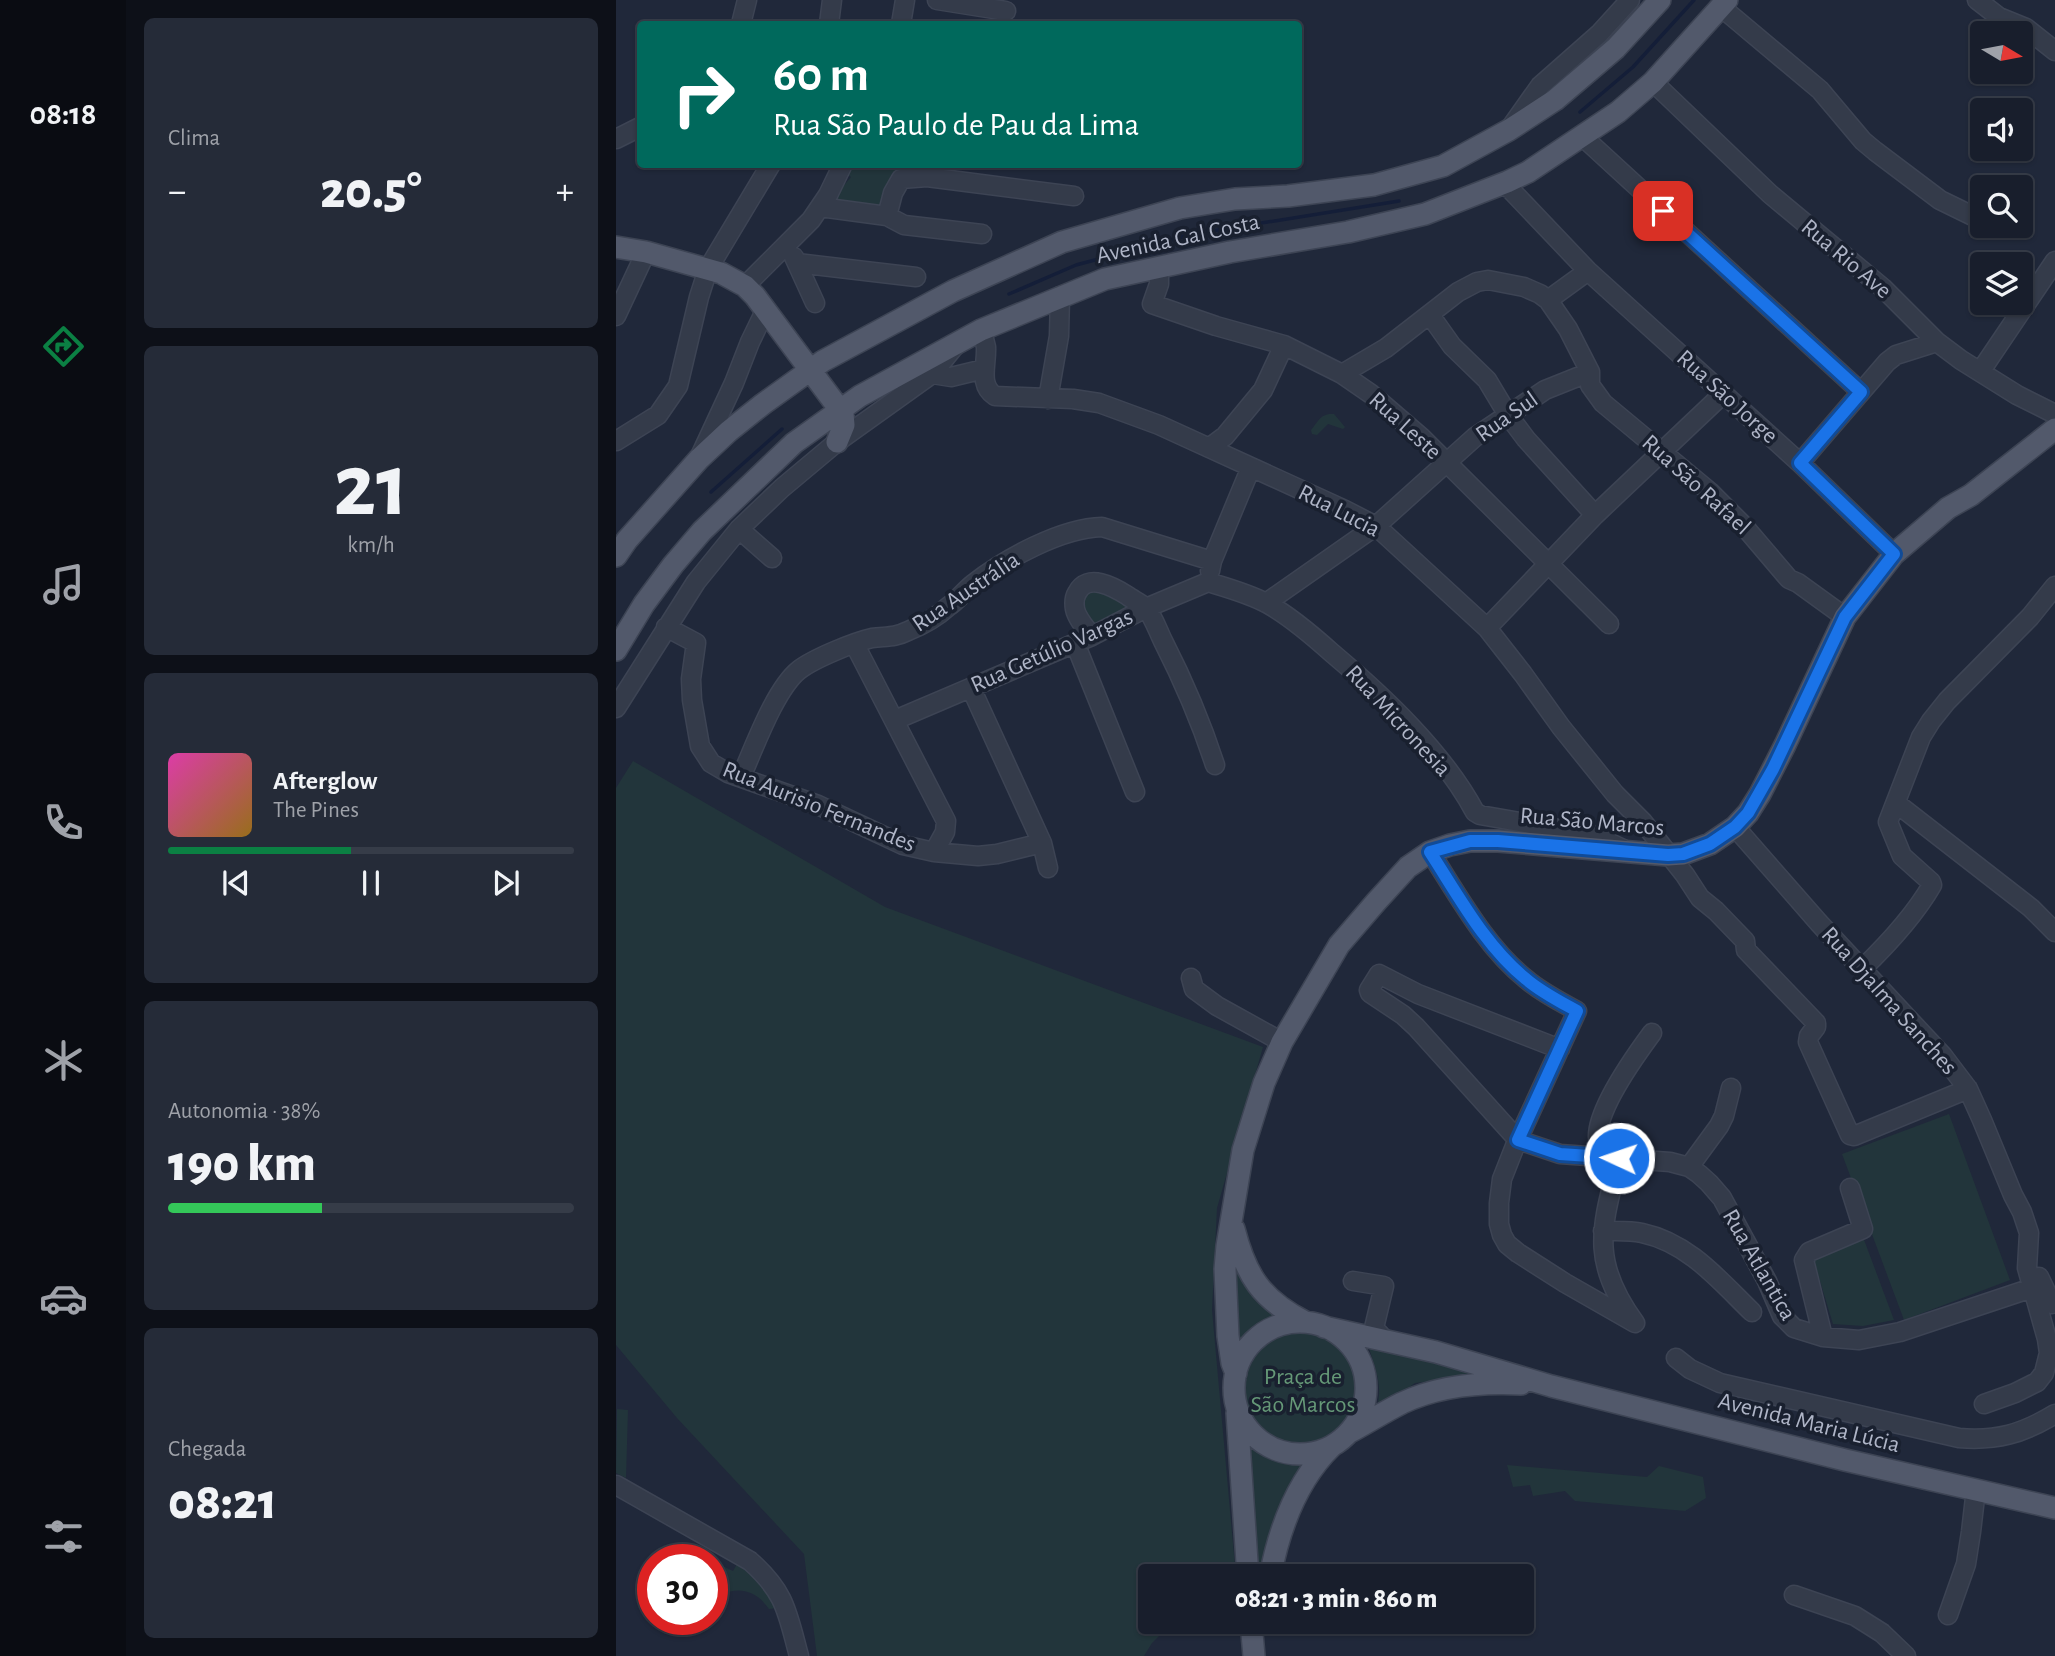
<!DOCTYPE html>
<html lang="pt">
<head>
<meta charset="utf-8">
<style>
  :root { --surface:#181e2c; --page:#252b38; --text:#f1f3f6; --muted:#9fa2a9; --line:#363c48; --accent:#0b8043 }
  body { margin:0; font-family:"Alegreya Sans",sans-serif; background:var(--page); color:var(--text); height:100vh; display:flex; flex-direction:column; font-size:26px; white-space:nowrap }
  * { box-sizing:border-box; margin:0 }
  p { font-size:23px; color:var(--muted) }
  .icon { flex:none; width:38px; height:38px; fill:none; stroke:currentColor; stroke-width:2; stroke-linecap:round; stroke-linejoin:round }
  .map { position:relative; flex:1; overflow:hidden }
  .sheet { display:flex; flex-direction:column; gap:18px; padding:18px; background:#0d1018; width:490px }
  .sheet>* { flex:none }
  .guide { position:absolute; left:21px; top:21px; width:665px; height:147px; border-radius:7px; box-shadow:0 2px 5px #0004,0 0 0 2px var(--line); background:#00695c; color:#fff; overflow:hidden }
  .needle { width:46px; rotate:100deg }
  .tools { position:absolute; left:1354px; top:21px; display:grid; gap:14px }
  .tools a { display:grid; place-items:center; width:63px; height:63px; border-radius:7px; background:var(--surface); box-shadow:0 2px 5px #0004,0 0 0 2px var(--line); font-size:35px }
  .speed { position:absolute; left:21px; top:1544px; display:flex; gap:14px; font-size:35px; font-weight:700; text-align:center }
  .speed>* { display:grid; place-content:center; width:91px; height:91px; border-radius:50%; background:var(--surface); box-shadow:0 2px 5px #0004,0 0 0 2px var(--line); line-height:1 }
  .speed .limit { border:10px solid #d22; background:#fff; color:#111 }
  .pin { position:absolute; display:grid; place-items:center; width:60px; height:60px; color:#fff; margin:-30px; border-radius:14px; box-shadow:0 4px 10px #0006 }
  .me { position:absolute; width:77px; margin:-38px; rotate:273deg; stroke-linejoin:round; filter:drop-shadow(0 0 5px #0008) }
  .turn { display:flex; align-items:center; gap:24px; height:147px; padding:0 21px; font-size:32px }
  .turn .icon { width:91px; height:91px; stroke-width:2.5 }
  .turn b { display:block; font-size:49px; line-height:60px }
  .big { font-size:52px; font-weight:800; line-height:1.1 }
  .sheet .card { flex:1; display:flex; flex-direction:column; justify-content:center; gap:10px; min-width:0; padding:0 24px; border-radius:10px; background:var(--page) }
  .sheet .dial { align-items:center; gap:0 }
  .dial b { font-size:91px; line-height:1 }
  .song { display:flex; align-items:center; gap:21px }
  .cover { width:84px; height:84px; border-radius:10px; background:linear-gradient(135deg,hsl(320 70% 55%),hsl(40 70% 35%)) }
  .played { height:7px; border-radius:4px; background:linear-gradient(90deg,var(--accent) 45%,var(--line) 45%) }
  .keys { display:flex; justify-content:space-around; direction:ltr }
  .heat { display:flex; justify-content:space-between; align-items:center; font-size:38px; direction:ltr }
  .charge { height:10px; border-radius:5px; background:linear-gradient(90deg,#34c759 38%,var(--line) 0) }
  .trip { position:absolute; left:522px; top:1564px; width:396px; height:70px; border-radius:7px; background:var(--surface); box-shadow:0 2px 5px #0004,0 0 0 2px var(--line); font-weight:800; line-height:70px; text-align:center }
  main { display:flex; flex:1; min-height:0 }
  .dock { display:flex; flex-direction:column; width:126px; justify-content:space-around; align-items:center; background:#0a0c12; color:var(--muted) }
  .dock .icon { width:49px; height:49px }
  .dock .current { color:var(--accent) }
  .dock b { font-size:32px; color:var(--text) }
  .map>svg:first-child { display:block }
</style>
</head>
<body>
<main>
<nav class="dock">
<b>08:18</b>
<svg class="icon current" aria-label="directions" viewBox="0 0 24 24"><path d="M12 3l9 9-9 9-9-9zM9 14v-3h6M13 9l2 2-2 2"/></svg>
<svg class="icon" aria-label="music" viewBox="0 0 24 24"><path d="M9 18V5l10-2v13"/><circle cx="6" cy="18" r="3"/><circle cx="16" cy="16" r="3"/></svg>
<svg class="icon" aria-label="phone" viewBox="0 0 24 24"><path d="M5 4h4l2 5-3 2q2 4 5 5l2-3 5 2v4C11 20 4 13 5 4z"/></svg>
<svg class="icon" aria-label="climate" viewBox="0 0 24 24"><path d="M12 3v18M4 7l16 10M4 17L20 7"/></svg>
<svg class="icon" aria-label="car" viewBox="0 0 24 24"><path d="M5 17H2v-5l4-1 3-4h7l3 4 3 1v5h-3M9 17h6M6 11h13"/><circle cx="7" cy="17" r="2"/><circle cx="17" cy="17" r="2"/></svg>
<svg class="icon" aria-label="filters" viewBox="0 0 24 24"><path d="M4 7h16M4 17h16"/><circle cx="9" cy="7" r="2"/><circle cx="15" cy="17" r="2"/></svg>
</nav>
<section class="sheet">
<div class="card"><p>Clima</p>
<div class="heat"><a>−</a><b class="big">20.5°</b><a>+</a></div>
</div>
<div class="card dial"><b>21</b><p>km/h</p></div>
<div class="card">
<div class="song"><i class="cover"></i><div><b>Afterglow</b><p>The Pines</p></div></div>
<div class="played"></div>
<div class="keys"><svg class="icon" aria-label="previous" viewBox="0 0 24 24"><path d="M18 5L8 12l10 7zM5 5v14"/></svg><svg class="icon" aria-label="pause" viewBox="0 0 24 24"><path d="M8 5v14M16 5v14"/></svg><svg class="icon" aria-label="next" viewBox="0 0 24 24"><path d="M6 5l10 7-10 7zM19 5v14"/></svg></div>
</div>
<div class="card"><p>Autonomia · 38%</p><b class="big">190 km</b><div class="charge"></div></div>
<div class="card"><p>Chegada</p><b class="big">08:21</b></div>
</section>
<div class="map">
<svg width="1439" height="1656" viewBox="0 0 1439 1656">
  <rect width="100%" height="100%" fill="#20283a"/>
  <path fill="#22353b" d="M230,165H289L279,176L267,209L214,202L235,177L226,171Z
    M713,414H718L729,427L727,429L712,424L701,435L696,434L695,430C701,423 703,416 713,414Z
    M485,589L514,607L480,624L471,621L463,597L465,593Z
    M17,761L269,907L647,1047L601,1208L596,1310L620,1577H534V1622H557L536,1643L528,1656H201L188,1554L61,1418L0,1345V788Z
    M1333,1114L1394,1280L1288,1320L1226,1154Z
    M1247,1237L1278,1320L1247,1326L1217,1324L1197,1258Z
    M619,1257L669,1318C647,1326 633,1338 621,1358Z
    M629 1390a58 58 0 1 1 116 0a58 58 0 1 1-116 0Z
    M753,1348H776L869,1375L799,1383L789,1390L783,1398L761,1407C767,1384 759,1369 753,1348Z
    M1,1409L12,1410L10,1478L0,1473Z
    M634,1444C649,1457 667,1465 688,1464L647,1566L642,1567Z
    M891,1465L1031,1477L1043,1466L1087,1477L1090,1498L1069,1511L959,1501L949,1491L917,1496L914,1485L897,1487Z
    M96,1561L117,1571L121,1564C144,1575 149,1588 162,1608L153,1609C139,1588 115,1584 96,1602Z"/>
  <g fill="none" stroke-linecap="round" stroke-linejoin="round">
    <path stroke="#141e38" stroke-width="3.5" d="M964,112L1017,67L1078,0
      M393,294L460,265L577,234L783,201
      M95,492L166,429"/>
    <g stroke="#3d4454" stroke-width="21">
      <path id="minor" d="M321,0L390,11
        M1361,0L1383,17L1410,28L1439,51
        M1105,7L1204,90L1247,141L1259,151L1324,200L1367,221
        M125,24L131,0
        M213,24L216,0
        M285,24L289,0
        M1037,82L1154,194L1267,288L1321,342L1345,360L1401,395L1439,414
        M897,124L924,86L983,34L1014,0
        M967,137L1245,392
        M0,139L24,127
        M311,177L458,196
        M884,185L893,188L972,271L1184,463L1278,554
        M204,207L271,216L288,225L366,234
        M271,216L277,193L285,179L311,177L308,164
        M1379,226L1387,229
        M178,257L199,303
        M181,263L300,277
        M543,267V284L536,304L600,326L668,345L726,374L755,394L805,437L993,624
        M129,286L195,220L212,195L227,164
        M932,300L972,271
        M814,315L836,346L871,380L892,415L910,439L979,515
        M0,316L30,252
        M365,330C367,335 369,342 370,347C371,365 362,385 379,396L457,399L483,403L543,425L729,510L760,526L871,628L907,674L945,727L999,794L1027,822L1069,875L1084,898L1100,911L1129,941L1130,950L1200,1023V1027L1193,1036L1192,1042L1234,1135L1238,1136L1352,1089
        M1364,372L1439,261
        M316,374L335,377L368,369
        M726,374L770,348L842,292L861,282L872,280L908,287L924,294L932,300L952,329L974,372V385L987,403L1094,492L1127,525L1173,579L1182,583L1229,617
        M432,399L443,336L444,296
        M0,441L42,415L62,386L83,297L92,269L155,164
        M593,448L609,436L647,390L668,345
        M85,454L118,383L134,342L149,311
        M1184,463L1271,362L1280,355L1321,342
        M123,529L156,558
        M594,571L596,561L635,467
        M592,582C612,588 634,594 652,604C675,617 696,635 716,653C767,696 827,752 859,812L864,815L977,835L1007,849
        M650,603L760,526L859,437L929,390L974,372
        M50,627L80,643L75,679L76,700L84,746L95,763L112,773L202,805L287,845L318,852L362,856L381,854L426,843
        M871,628L979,515L1108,393
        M476,636C470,628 461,619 459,609C458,603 458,598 461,593C471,572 498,587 512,596C517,600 525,603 530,608C537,616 542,631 547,641C568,682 585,722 599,765
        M459,643L519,792
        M239,645L330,821L329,832L318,852
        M355,688L426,843L432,868
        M0,708L80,582L123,529L166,488L221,442L316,374L338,347
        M279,720L476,636L530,608L592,582
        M125,777C138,748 159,689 183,670C197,659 238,642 256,638C270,636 278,638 292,631C307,625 321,617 333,606C342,600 348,591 357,584C389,559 445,528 486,527L596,561
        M1280,803L1415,908L1439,932
        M1119,827L1203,923L1327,1056L1352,1089L1366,1120L1397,1195L1406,1212L1413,1233L1411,1268L1431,1339L1433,1353L1428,1373L1421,1382L1399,1393L1368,1404
        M814,852C842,895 869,946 910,979C925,992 943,1001 961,1011L899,1146L886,1179L883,1203V1224L886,1235L891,1244L902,1253L949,1283L1019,1323C973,1260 986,1227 1003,1158
        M1246,969C1272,944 1298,916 1316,885L1315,882L1286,856L1272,822L1305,737L1315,721L1331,701L1414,617L1439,586
        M575,978L578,989L601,1006L666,1042
        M944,1049L802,994L763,974L753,990L754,993L787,1015L800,1027L902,1140L944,1154L1054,1162L1073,1167L1083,1174L1093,1183L1106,1198L1151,1281L1166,1316L1178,1328L1207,1337L1243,1340L1284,1332L1416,1288
        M990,1158C986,1151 982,1145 982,1137C981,1109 1019,1056 1036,1033
        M1073,1167L1103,1126L1108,1116L1115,1088
        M987,1231C1000,1231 1013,1230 1026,1233C1073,1243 1103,1280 1136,1312
        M1423,1277L1436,1304L1439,1302
        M737,1281L768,1286L758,1328L768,1339
        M1207,1337L1188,1260L1193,1252L1247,1229L1234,1188
        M1060,1358L1074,1369L1104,1383L1343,1438C1381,1441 1406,1434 1439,1414
        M0,1485L134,1561C170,1593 171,1612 183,1656
        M1178,1595L1239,1616L1266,1633L1290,1656
        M1332,1615L1350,1564L1355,1532L1360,1489"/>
    </g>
    <g stroke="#3d4454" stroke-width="24">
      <path id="major" d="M0,247L30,252L105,273L129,286L139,296L227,414L228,425L221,442
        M0,556L11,540L83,459L113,431L147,404L207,361L337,291L446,242L564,208L619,199L672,196L758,185L827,166L893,130L939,100L1000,48L1044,0
        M0,650L28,604L57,565L86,531L178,443L244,396L365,330L489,279L614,252L732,232L809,214L891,182L912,172L1002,112L1037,82L1111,0
        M618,1229C630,1276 645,1299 689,1322
        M618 1388a66 66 0 1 1 132 0a66 66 0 1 1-132 0Z
        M708,1327L820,1352L935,1386L1229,1460L1439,1508
        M620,1373L616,1363L612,1336L609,1269L611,1246L627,1150L648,1083L666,1042L723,945L760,902L792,867L814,852L834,845L854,841H882L1052,855L1067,854L1094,844L1119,827L1132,813L1144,794L1169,745L1229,617L1278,554L1332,508L1355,495L1439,429
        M621,1413L632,1577
        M734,1432C751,1423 768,1412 786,1403C822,1386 866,1382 905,1384
        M654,1577C663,1529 680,1481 716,1446
        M635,1622L638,1656"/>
    </g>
    <use href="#minor" stroke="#343b4a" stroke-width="18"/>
    <use href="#major" stroke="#52596b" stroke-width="21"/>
  </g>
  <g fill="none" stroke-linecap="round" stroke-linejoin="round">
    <g stroke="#114b97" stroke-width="18">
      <path id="route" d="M1003,1158L944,1154L902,1140L961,1011C943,1001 925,992 910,979C869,946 842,895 814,852L854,841H882L1052,855L1067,854L1094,844L1119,827L1132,813L1157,769L1229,617L1278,554L1184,463L1245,392L1047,211"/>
    </g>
    <use href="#route" stroke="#1a73e8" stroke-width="12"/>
  </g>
  <g text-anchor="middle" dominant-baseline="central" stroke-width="7" stroke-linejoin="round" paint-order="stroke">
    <g font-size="24" fill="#afb5c7" stroke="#19202f">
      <text transform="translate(562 239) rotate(-12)">Avenida Gal Costa</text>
      <text transform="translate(1230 259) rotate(40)">Rua Rio Ave</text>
      <text transform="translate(1111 397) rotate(42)">Rua São Jorge</text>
      <text transform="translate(891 417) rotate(-35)">Rua Sul</text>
      <text transform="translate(789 426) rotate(42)">Rua Leste</text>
      <text transform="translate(1080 485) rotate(42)">Rua São Rafael</text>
      <text transform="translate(723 511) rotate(27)">Rua Lucia</text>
      <text transform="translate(350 592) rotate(-34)">Rua Austrália</text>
      <text transform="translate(436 651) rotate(-24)">Rua Getúlio Vargas</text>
      <text transform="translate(782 721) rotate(47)">Rua Micronesia</text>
      <text transform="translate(203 807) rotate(22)">Rua Aurisio Fernandes</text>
      <text transform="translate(976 822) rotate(5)">Rua São Marcos</text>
      <text transform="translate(1273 1001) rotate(48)">Rua Djalma Sanches</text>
      <text transform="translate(1143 1265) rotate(60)">Rua Atlantica</text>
      <text transform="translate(1193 1423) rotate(14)">Avenida Maria Lúcia</text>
    </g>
    <g font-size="24" fill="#659877" stroke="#19202f">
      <text x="687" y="1377">Praça de<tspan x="687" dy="28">São Marcos</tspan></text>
    </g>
  </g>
</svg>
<div class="tools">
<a><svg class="needle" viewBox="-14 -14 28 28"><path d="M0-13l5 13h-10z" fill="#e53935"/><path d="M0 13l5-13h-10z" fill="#9fa2a9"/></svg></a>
<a><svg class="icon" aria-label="sound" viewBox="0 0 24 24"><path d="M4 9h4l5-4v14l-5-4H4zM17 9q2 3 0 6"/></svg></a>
<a><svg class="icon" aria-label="search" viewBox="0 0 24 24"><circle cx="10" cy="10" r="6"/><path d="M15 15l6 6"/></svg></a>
<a><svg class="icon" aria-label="layers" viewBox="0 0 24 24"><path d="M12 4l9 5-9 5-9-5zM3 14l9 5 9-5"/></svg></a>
</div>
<div class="speed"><div class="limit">30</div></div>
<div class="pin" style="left:1047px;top:211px;background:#d93025"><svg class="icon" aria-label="arrive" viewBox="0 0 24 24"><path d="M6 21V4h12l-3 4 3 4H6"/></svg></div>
<svg class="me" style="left:1003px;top:1158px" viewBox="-20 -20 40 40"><circle r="17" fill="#1a73e8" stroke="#fff" stroke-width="3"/><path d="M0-11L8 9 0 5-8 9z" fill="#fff"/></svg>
<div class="trip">08:21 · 3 min · 860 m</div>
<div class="guide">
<div class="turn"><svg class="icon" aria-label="right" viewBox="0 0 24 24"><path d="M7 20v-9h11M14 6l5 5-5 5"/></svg><div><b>60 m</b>Rua São Paulo de Pau da Lima</div></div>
</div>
</div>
</main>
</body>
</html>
